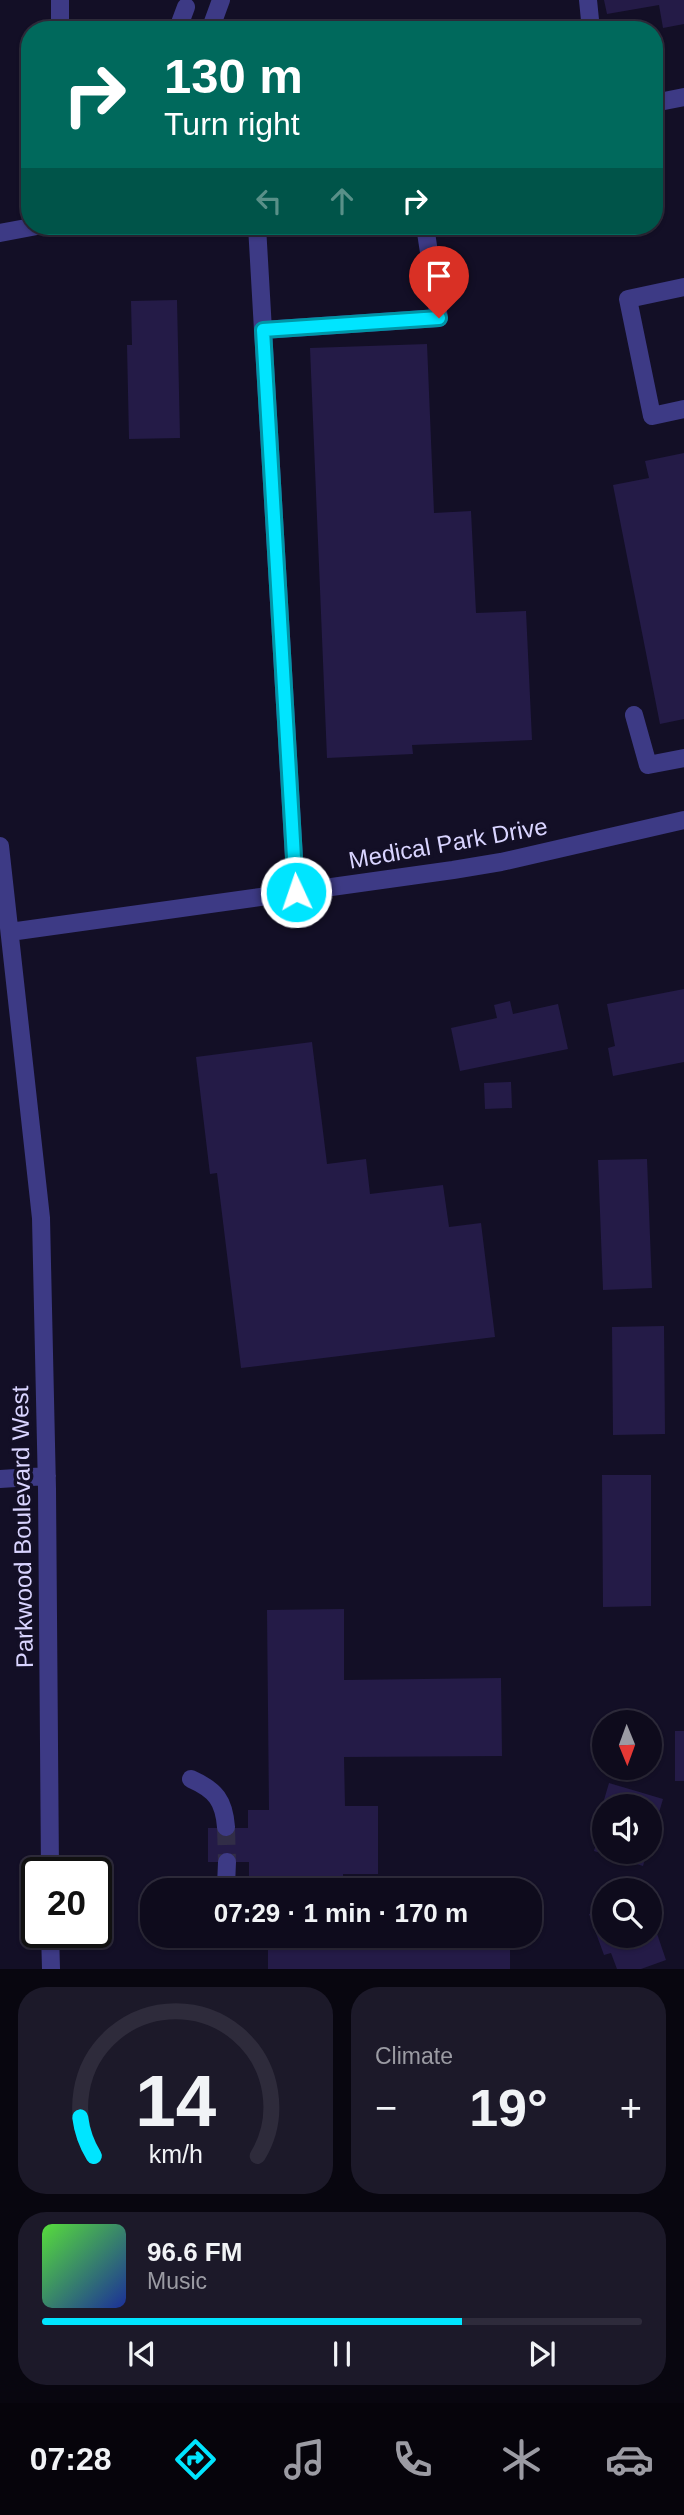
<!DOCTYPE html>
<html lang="en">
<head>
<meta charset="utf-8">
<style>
  :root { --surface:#0e0b1c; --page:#1c1929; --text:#f1f3f6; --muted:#9b9ba3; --line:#2e2b3b; --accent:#00e5ff }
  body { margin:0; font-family:Arial,sans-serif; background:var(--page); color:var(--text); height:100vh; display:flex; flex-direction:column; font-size:26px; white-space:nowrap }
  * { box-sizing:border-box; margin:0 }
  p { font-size:23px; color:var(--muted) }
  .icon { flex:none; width:38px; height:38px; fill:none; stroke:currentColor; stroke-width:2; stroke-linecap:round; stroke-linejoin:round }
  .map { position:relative; height:1969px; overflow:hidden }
  .panel { display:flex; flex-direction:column; gap:18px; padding:18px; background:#08060f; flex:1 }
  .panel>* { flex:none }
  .hud { position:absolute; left:21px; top:21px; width:642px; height:214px; border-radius:28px; box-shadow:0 2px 5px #0004,0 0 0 2px var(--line); background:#00695c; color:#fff; overflow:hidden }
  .needle { width:46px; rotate:179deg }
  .buttons { position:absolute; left:592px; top:1710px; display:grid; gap:14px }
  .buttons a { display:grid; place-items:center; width:70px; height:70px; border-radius:50%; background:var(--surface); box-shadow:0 2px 5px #0004,0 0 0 2px var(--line); font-size:35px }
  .speed { position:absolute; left:21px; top:1857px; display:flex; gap:14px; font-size:35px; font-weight:700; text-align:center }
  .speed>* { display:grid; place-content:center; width:91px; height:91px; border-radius:50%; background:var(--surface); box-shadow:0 2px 5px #0004,0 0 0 2px var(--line); line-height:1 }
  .speed .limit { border:4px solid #111; border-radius:10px; background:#fff; color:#111 }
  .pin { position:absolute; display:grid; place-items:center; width:60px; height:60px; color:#fff; margin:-72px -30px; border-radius:50% 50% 50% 0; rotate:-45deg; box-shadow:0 0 7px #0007 }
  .pin .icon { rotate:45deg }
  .me { position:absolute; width:77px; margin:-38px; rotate:357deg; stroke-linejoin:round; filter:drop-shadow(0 0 5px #0008) }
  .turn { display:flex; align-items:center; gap:24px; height:147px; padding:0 28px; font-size:32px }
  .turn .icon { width:91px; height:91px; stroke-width:2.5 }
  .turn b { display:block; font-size:49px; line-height:60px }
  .lanes { display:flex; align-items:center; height:66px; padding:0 28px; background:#0003; justify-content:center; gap:35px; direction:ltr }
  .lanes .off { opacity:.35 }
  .big { font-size:52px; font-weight:700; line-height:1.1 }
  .panel .tile { flex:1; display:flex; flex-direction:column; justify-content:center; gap:10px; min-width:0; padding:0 24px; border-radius:28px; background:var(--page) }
  .panel .dial { align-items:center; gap:0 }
  .dial svg { height:182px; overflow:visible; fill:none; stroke:var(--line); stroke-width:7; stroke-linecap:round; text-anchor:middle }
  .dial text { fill:var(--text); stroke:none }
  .song { display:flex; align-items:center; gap:21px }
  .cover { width:84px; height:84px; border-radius:10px; background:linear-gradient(135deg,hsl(110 70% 55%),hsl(230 70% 35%)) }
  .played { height:7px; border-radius:4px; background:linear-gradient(90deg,var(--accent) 70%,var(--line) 70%) }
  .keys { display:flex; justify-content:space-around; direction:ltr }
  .heat { display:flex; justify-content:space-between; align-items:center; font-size:38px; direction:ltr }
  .panel .tiles { flex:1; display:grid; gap:18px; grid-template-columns:1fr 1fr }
  .tile:last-child { grid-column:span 2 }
  .trip { position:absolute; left:140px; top:1878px; width:402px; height:70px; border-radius:28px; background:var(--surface); box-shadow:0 2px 5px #0004,0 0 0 2px var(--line); font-weight:700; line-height:70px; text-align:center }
  .tab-bar { display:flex; height:112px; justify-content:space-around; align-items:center; background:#06040b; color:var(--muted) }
  .tab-bar .icon { width:49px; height:49px }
  .tab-bar .on { color:var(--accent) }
  .tab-bar b { font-size:32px; color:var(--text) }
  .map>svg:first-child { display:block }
</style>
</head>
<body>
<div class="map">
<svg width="684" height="1969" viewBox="0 0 684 1969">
  <rect width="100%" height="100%" fill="#130f26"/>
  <path fill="#241b47" d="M604,0H684V24L663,28L659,5L607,14Z
    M177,300L180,438L129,439L127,345H132L131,301Z
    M427,344L434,513L471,511L476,613L526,611L532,740L412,745L413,754L327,758L310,348Z
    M684,453V719L660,724L613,485L649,478L645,461Z
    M684,989V1062L613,1076L608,1048L615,1046L607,1004Z
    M510,1001L513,1014L558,1004L568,1049L460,1071L451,1028L497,1018L494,1005Z
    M312,1042L327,1164L366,1159L370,1194L443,1185L449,1227L481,1223L495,1337L241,1368L217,1173L210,1174L196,1057Z
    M511,1082L512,1108L485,1109L484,1083Z
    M647,1159L652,1288L603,1290L598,1160Z
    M664,1326L665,1434L613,1435L612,1327Z
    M602,1475H651V1606L603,1607Z
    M344,1609V1680L501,1678L502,1756L344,1757L345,1806H378V1874H343L344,1890H267V1879H249V1862H208V1828H248V1810H269L267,1610Z
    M675,1731H684V1781H675Z
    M609,1783L663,1799L650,1843L649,1806H604V1818L599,1817Z
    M603,1820L604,1852H647L643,1866L594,1851Z
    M604,1909V1936H649L650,1913L666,1960L641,1969H617L611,1953L604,1955L589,1914Z
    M268,1936H510V1969H268Z"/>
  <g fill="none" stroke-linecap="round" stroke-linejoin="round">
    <path stroke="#312d47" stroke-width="18" stroke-dasharray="18 9" stroke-linecap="butt" d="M226,1827L227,1862"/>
    <path stroke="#3d3a85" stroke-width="18" d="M588,0L591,30
      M60,30V0
      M184,30L180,23L186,7
      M210,30L221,0
      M654,103L684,97
      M257,226L263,330L439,318L425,226
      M0,233L37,226
      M684,287L628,299L652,416L684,409
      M263,330L296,892
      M634,715L648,765L684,758
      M0,846L41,1218L47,1489L50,1872
      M10,932L453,870L501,862L684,820
      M0,1479L47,1476
      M191,1779C216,1790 224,1801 226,1827
      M223,1890L226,1886L227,1862
      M50,1932L51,1969"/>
  </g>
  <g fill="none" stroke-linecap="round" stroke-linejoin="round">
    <g stroke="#0095a6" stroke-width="18">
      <path id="route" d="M296,892L263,330L439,318"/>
    </g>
    <use href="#route" stroke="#00e5ff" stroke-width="12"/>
  </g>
  <g text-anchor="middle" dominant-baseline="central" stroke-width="7" stroke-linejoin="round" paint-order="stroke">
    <g font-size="24" fill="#d9d4ff" stroke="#130f26">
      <text transform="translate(448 843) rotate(-10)">Medical Park Drive</text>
      <text transform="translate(22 1527) rotate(-91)">Parkwood Boulevard West</text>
    </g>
  </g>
</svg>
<div class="buttons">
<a><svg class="needle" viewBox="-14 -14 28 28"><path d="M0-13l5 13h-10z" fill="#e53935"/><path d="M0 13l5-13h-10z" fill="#9b9ba3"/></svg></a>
<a><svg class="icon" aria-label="sound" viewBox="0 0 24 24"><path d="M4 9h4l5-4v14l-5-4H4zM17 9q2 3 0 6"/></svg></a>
<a><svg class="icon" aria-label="search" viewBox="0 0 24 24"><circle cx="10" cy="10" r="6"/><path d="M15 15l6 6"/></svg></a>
</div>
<div class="speed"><div class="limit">20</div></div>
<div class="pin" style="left:439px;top:318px;background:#d93025"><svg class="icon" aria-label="arrive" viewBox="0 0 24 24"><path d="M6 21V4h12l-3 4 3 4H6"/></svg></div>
<svg class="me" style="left:296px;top:892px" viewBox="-20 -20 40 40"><circle r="17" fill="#00e5ff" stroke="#fff" stroke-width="3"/><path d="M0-11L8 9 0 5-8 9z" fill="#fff"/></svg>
<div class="trip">07:29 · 1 min · 170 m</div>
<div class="hud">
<div class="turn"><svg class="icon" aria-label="right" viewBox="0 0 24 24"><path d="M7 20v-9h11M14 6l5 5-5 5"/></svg><div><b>130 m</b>Turn right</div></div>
<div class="lanes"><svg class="icon off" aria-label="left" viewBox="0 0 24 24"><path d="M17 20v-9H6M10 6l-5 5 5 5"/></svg><svg class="icon off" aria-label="ahead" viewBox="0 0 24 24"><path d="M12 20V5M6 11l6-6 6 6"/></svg><svg class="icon" aria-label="right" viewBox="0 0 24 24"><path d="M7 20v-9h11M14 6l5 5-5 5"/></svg></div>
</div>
</div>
<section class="panel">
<div class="tiles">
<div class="tile dial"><svg viewBox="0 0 100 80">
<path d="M14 69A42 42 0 1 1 86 69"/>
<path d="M14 69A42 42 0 0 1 8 52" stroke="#00e5ff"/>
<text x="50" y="56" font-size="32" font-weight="700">14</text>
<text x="50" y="72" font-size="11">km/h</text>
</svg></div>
<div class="tile"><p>Climate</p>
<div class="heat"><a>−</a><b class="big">19°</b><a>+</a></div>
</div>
<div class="tile">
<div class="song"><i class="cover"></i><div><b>96.6 FM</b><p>Music</p></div></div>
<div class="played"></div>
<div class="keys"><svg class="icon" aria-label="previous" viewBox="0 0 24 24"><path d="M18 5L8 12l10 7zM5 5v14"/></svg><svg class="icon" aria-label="pause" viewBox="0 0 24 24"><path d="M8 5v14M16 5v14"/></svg><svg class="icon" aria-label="next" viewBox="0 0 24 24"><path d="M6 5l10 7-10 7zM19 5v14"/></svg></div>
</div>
</div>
</section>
<nav class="tab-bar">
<b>07:28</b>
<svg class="icon on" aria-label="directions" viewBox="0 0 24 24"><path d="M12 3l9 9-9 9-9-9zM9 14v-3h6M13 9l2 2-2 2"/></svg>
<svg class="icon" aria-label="music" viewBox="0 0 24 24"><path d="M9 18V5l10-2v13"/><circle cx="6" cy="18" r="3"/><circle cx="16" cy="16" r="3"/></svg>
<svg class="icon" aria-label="phone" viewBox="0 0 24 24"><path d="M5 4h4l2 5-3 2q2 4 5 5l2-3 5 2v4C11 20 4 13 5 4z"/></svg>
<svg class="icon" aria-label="climate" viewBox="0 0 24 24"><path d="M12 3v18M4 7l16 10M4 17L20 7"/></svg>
<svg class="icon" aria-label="car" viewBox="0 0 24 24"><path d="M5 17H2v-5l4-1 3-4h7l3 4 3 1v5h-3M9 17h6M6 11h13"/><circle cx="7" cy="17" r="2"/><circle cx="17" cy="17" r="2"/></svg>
</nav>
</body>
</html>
